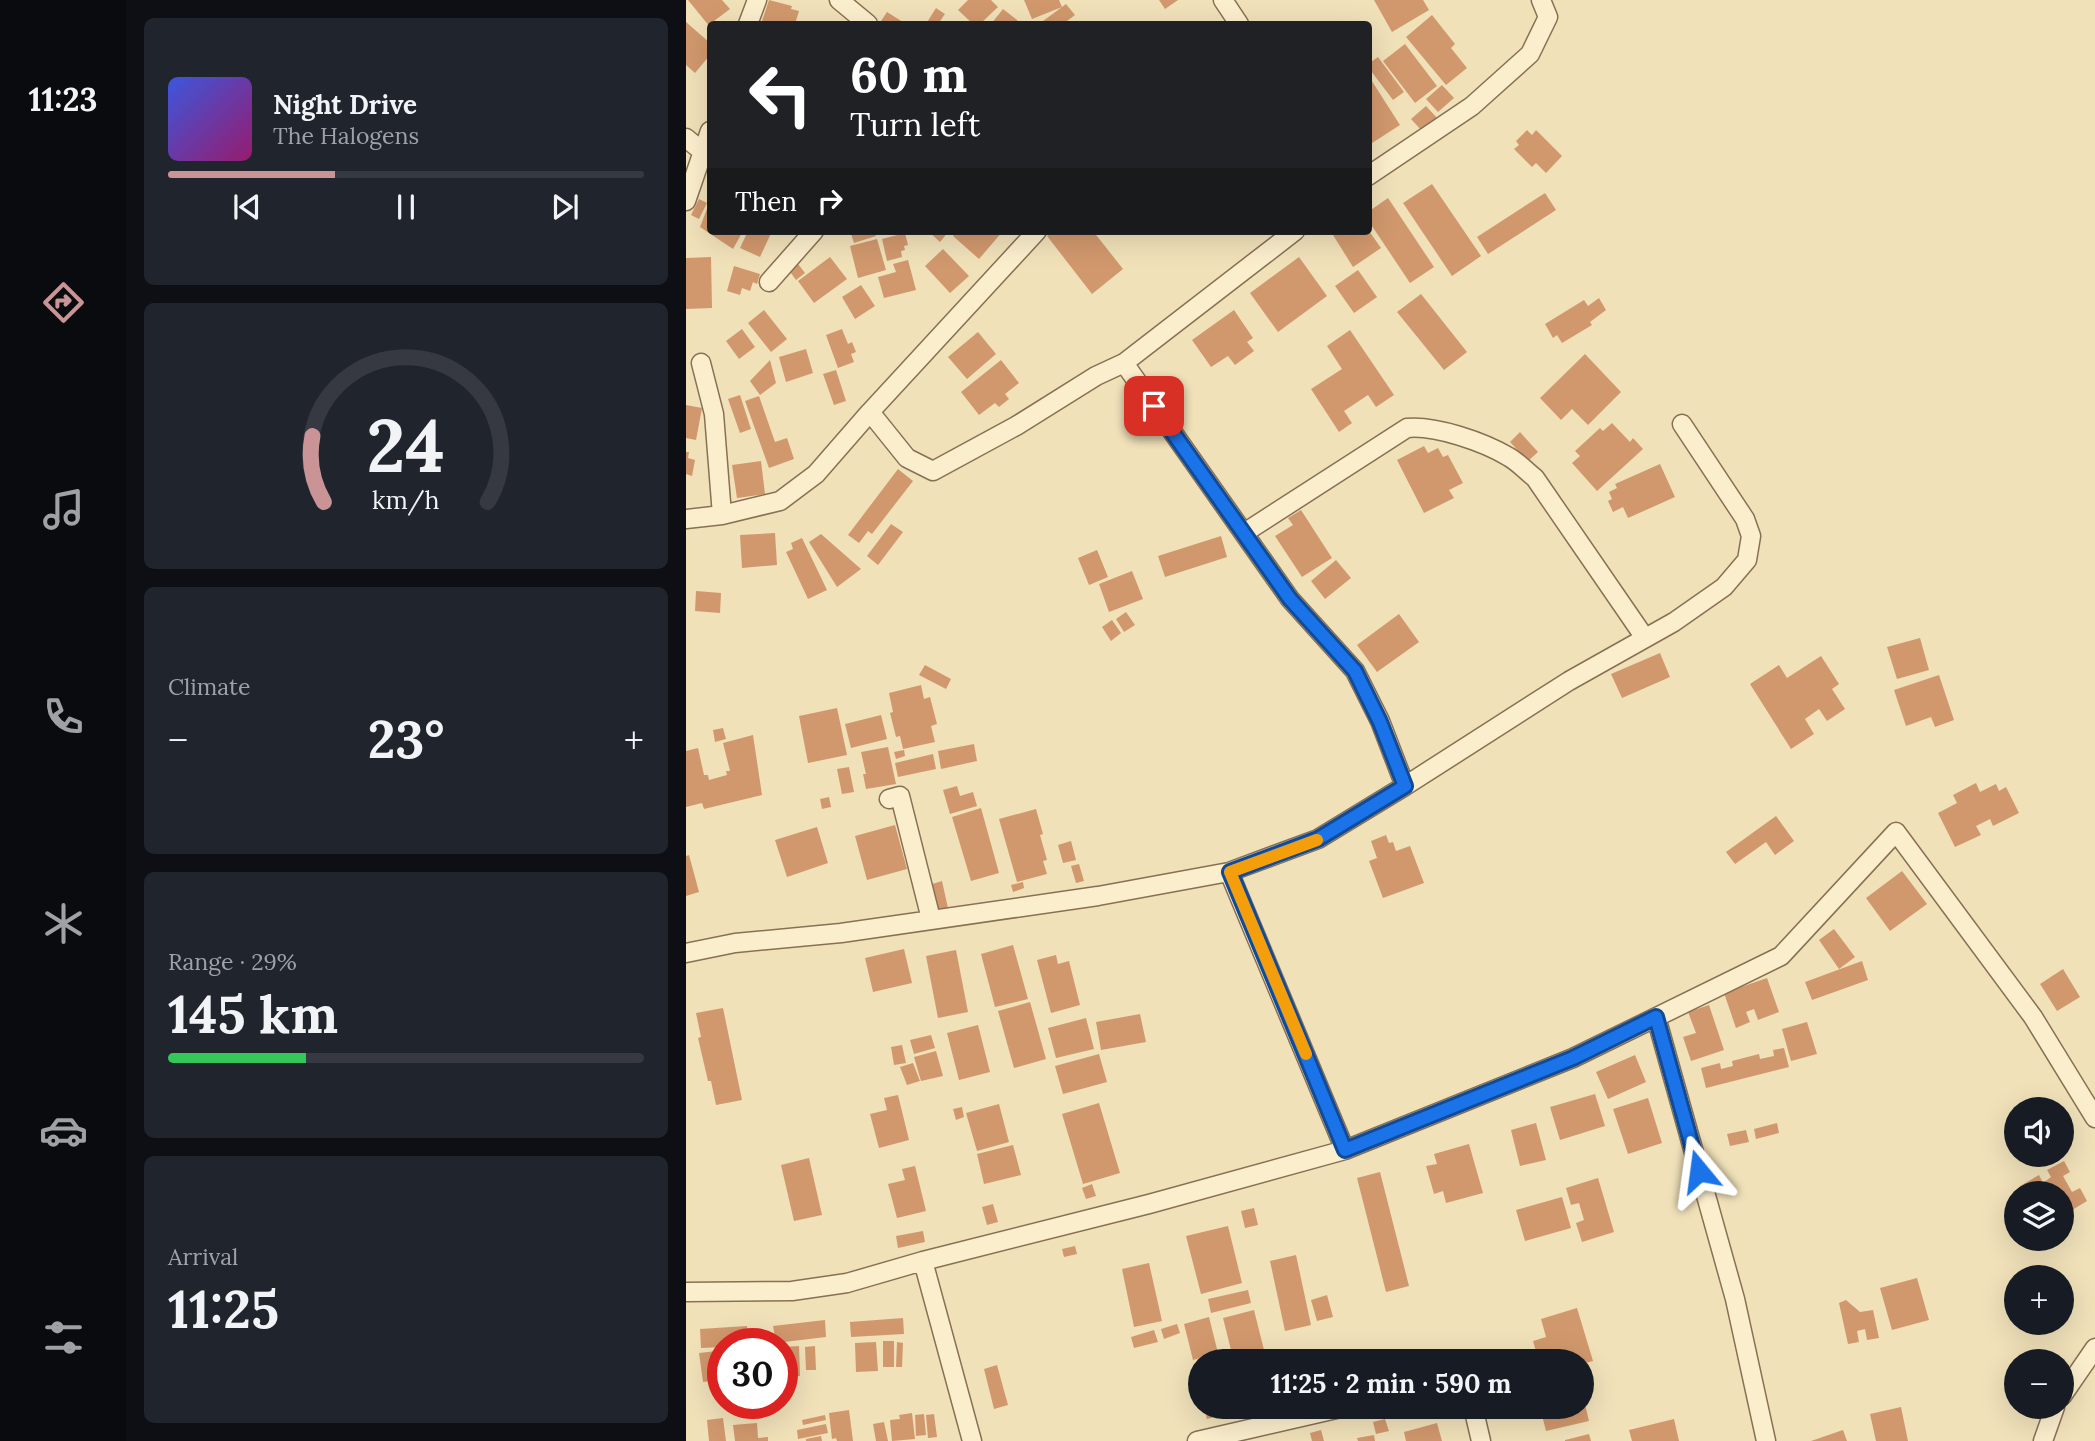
<!DOCTYPE html>
<html lang="en">
<head>
<meta charset="utf-8">
<style>
  :root { --surface:#171b24; --page:#20242c; --text:#f1f3f6; --muted:#9ea1a6; --line:#363941; --accent:#ca9496 }
  body { margin:0; font-family:Lora,serif; background:var(--page); color:var(--text); height:100vh; display:flex; flex-direction:column; font-size:26px; white-space:nowrap }
  * { box-sizing:border-box; margin:0 }
  p { font-size:23px; color:var(--muted) }
  .icon { flex:none; width:38px; height:38px; fill:none; stroke:currentColor; stroke-width:2; stroke-linecap:round; stroke-linejoin:round }
  .map { position:relative; flex:1; overflow:hidden }
  .side { display:flex; flex-direction:column; gap:18px; padding:18px; background:#0d0f14; width:560px }
  .side>* { flex:none }
  .hud { position:absolute; left:21px; top:21px; width:665px; height:214px; border-radius:7px; box-shadow:0 7px 28px #0002; background:#202124; color:#fff; overflow:hidden }
  .buttons { position:absolute; left:1318px; top:1097px; display:grid; gap:14px }
  .buttons a { display:grid; place-items:center; width:70px; height:70px; border-radius:50%; background:var(--surface); box-shadow:0 7px 28px #0002; font-size:35px }
  .speed { position:absolute; left:21px; top:1328px; display:flex; gap:14px; font-size:35px; font-weight:700; text-align:center }
  .speed>* { display:grid; place-content:center; width:91px; height:91px; border-radius:50%; background:var(--surface); box-shadow:0 7px 28px #0002; line-height:1 }
  .speed .limit { border:10px solid #d22; background:#fff; color:#111 }
  .pin { position:absolute; display:grid; place-items:center; width:60px; height:60px; color:#fff; margin:-30px; border-radius:14px; box-shadow:0 4px 10px #0006 }
  .me { position:absolute; width:77px; margin:-38px; rotate:344deg; stroke-linejoin:round; filter:drop-shadow(0 0 5px #0008) }
  .turn { display:flex; align-items:center; gap:24px; height:147px; padding:0 28px; font-size:32px }
  .turn .icon { width:91px; height:91px; stroke-width:2.5 }
  .turn b { display:block; font-size:49px; line-height:60px }
  .then { display:flex; align-items:center; height:66px; padding:0 28px; background:#0003; gap:14px; font-size:26px }
  .big { font-size:52px; font-weight:700; line-height:1.1 }
  .side .card { flex:1; display:flex; flex-direction:column; justify-content:center; gap:10px; min-width:0; padding:0 24px; border-radius:10px; background:var(--page) }
  .side .dial { align-items:center; gap:0 }
  .dial svg { height:182px; overflow:visible; fill:none; stroke:var(--line); stroke-width:7; stroke-linecap:round; text-anchor:middle }
  .dial text { fill:var(--text); stroke:none }
  .song { display:flex; align-items:center; gap:21px }
  .cover { width:84px; height:84px; border-radius:10px; background:linear-gradient(135deg,hsl(230 70% 55%),hsl(320 70% 35%)) }
  .played { height:7px; border-radius:4px; background:linear-gradient(90deg,var(--accent) 35%,var(--line) 35%) }
  .keys { display:flex; justify-content:space-around; direction:ltr }
  .heat { display:flex; justify-content:space-between; align-items:center; font-size:38px; direction:ltr }
  .charge { height:10px; border-radius:5px; background:linear-gradient(90deg,#34c759 29%,var(--line) 0) }
  .trip { position:absolute; left:502px; top:1349px; width:406px; height:70px; border-radius:35px; background:var(--surface); box-shadow:0 7px 28px #0002; font-weight:700; line-height:70px; text-align:center }
  main { display:flex; flex:1; min-height:0 }
  .tabs { display:flex; flex-direction:column; width:126px; justify-content:space-around; align-items:center; background:#090b0e; color:var(--muted) }
  .tabs .icon { width:49px; height:49px }
  .tabs .current { color:var(--accent) }
  .tabs b { font-size:32px; color:var(--text) }
  .map>svg:first-child { display:block }
</style>
</head>
<body>
<main>
<nav class="tabs">
<b>11:23</b>
<svg class="icon current" aria-label="directions" viewBox="0 0 24 24"><path d="M12 3l9 9-9 9-9-9zM9 14v-3h6M13 9l2 2-2 2"/></svg>
<svg class="icon" aria-label="music" viewBox="0 0 24 24"><path d="M9 18V5l10-2v13"/><circle cx="6" cy="18" r="3"/><circle cx="16" cy="16" r="3"/></svg>
<svg class="icon" aria-label="phone" viewBox="0 0 24 24"><path d="M5 4h4l2 5-3 2q2 4 5 5l2-3 5 2v4C11 20 4 13 5 4z"/></svg>
<svg class="icon" aria-label="climate" viewBox="0 0 24 24"><path d="M12 3v18M4 7l16 10M4 17L20 7"/></svg>
<svg class="icon" aria-label="car" viewBox="0 0 24 24"><path d="M5 17H2v-5l4-1 3-4h7l3 4 3 1v5h-3M9 17h6M6 11h13"/><circle cx="7" cy="17" r="2"/><circle cx="17" cy="17" r="2"/></svg>
<svg class="icon" aria-label="filters" viewBox="0 0 24 24"><path d="M4 7h16M4 17h16"/><circle cx="9" cy="7" r="2"/><circle cx="15" cy="17" r="2"/></svg>
</nav>
<section class="side">
<div class="card">
<div class="song"><i class="cover"></i><div><b>Night Drive</b><p>The Halogens</p></div></div>
<div class="played"></div>
<div class="keys"><svg class="icon" aria-label="previous" viewBox="0 0 24 24"><path d="M18 5L8 12l10 7zM5 5v14"/></svg><svg class="icon" aria-label="pause" viewBox="0 0 24 24"><path d="M8 5v14M16 5v14"/></svg><svg class="icon" aria-label="next" viewBox="0 0 24 24"><path d="M6 5l10 7-10 7zM19 5v14"/></svg></div>
</div>
<div class="card dial"><svg viewBox="0 0 100 80">
<path d="M14 69A42 42 0 1 1 86 69"/>
<path d="M14 69A42 42 0 0 1 9 40" stroke="#ca9496"/>
<text x="50" y="56" font-size="32" font-weight="700">24</text>
<text x="50" y="72" font-size="11">km/h</text>
</svg></div>
<div class="card"><p>Climate</p>
<div class="heat"><a>−</a><b class="big">23°</b><a>+</a></div>
</div>
<div class="card"><p>Range · 29%</p><b class="big">145 km</b><div class="charge"></div></div>
<div class="card"><p>Arrival</p><b class="big">11:25</b></div>
</section>
<div class="map">
<svg width="1409" height="1441" viewBox="0 0 1409 1441">
  <rect width="100%" height="100%" fill="#f0e1b9"/>
  <path fill="#d1986d" d="M2,0H36L44,9L24,24V27Z
    M83,0L106,6L105,9L113,11L109,24H75Z
    M282,0H305L312,7L294,24H287L272,10Z
    M338,0H373L376,7L346,19Z
    M473,0H492L479,9Z
    M688,0H737L743,10L706,32Z
    M380,4L389,15L377,24H353Z
    M250,8L259,14L252,24H240Z
    M317,9L336,24H305Z
    M201,12L220,24H200L195,21Z
    M746,15L769,44L765,48L781,68L760,85L720,37Z
    M0,22L24,43L21,52L24,55L9,73L0,65Z
    M719,44L751,86L729,103L697,61Z
    M692,57L718,92L707,100L682,67V64Z
    M682,75L714,125L683,145L682,143Z
    M756,85L768,98L752,112L740,99Z
    M740,106L752,119L737,132L725,119Z
    M841,130L846,135L850,130L876,156L860,173L850,163L846,167L828,149L833,145L830,141Z
    M746,184L795,256L766,276L717,203Z
    M859,193L870,210L802,254L791,237Z
    M702,198L748,267L724,283L682,220V212Z
    M13,199L21,203L13,219L5,215Z
    M24,201V231H57L47,249L14,227Z
    M62,231H86L74,257L54,248Z
    M164,231H188L190,236L168,243Z
    M242,231H263L254,242Z
    M271,231H317L293,259L267,236Z
    M368,231H407L437,269L406,294L361,236Z
    M653,231H683L695,248L667,267L647,235Z
    M219,233L222,245L218,246L219,250L215,251L216,257L201,261L196,239Z
    M191,239L200,270L172,278L164,246Z
    M257,249L283,276L264,293L239,266Z
    M25,257L26,308L0,309V258Z
    M144,257L161,279L128,303L112,281Z
    M613,257L641,296L592,332L564,293Z
    M109,260L119,273L110,280L100,266Z
    M222,260L230,290L198,298L192,277L210,272L207,264Z
    M48,266L74,274L71,284L67,282L64,291L56,288L54,295L41,291Z
    M672,270L691,297L668,313L649,286Z
    M175,285L189,306L169,319L156,297Z
    M735,294L781,352L758,370L711,312Z
    M913,298L920,310L904,322L906,325L876,343L871,335L867,338L859,324L898,300L902,306Z
    M78,310L101,339L85,352L62,323Z
    M548,310L567,338L561,342L568,351L549,365L542,356L525,367L506,340Z
    M56,329L69,347L53,359L40,341Z
    M156,329L162,344L166,342L170,352L165,354L168,362L152,368L140,335Z
    M664,330L708,395L690,407L682,395L658,411L666,423L653,432L625,389L656,369L641,346Z
    M292,332L310,354L281,379L262,357Z
    M120,349L127,373L100,382L93,357Z
    M899,354L935,392L902,425L886,409L875,420L854,398Z
    M84,360L90,383L74,395L64,381Z
    M315,360L333,383L319,394L323,399L313,407L309,403L293,415L275,392Z
    M150,370L160,401L148,405L137,374Z
    M54,395L65,429L54,433L42,399Z
    M73,396L89,442L101,438L108,459L83,468L59,401Z
    M0,405L16,408L10,440L0,438Z
    M926,423L944,442L947,438L957,449L911,491L886,463L894,456L889,451L914,428L917,431Z
    M834,432L852,452L842,461L824,442Z
    M738,446L742,453L752,448L757,457L762,455L777,483L763,490L768,498L738,513L711,460Z
    M0,452H3L2,458L9,460L6,476L0,474Z
    M75,461L79,494L51,498L46,465Z
    M974,464L989,497L942,518L937,507L927,512L922,501L926,499L923,492L931,488L929,484Z
    M212,469L227,481L186,534L182,531L173,543L162,535Z
    M615,510L646,558L616,577L589,536L607,525L602,518Z
    M205,524L217,532L192,565L181,556Z
    M89,533L91,565L56,568L54,535Z
    M135,534L175,569L151,587L123,542Z
    M535,536L541,557L479,577L472,556Z
    M116,538L141,590L122,599L100,552L107,549L105,543Z
    M411,550L422,577L403,585L392,558Z
    M650,560L665,578L639,599L625,581Z
    M446,571L457,599L423,612L413,584Z
    M10,591L35,593L34,613L9,611Z
    M440,612L449,625L438,632L430,619Z
    M713,614L733,642L691,672L671,645Z
    M426,620L435,633L425,641L416,627Z
    M1234,638L1243,670L1211,679L1201,647Z
    M974,653L984,677L936,698L925,674Z
    M1135,656L1153,684L1146,689L1159,709L1141,721L1133,709L1119,719L1128,734L1105,749L1064,684L1093,665L1101,678Z
    M239,665L265,679L260,689L233,675Z
    M1253,675L1268,720L1249,727L1245,717L1220,726L1208,690Z
    M235,685L238,699L244,697L251,724L245,726L249,742L217,749L214,736L210,737L204,713L207,712L203,693Z
    M151,708L161,755L122,763L113,716Z
    M195,715L201,739L165,748L159,724Z
    M37,728L40,739L29,742L27,730Z
    M67,735L76,795L18,809L16,803L0,807V751L12,748L18,775H22L23,780L41,775L40,771H44L37,743Z
    M288,744L291,761L255,769L252,751Z
    M202,747L210,784L180,789L177,774H180L175,752Z
    M218,750L219,756L210,759L208,752Z
    M247,754L250,769L212,777L209,763Z
    M163,767L168,792L156,794L151,769Z
    M1290,783L1294,792L1310,784L1313,791L1320,787L1333,813L1307,826L1304,819L1290,826L1295,835L1269,847L1252,813L1271,803L1267,795Z
    M271,786L274,796L287,792L291,806L264,814L257,790Z
    M143,797L145,807L136,809L134,799Z
    M295,808L313,873L285,881L266,817Z
    M350,809L357,834L354,835L361,860L357,861L361,874L331,882L313,819Z
    M1090,816L1108,841L1089,855L1080,842L1049,864L1040,852Z
    M209,825L221,869L181,880L169,836Z
    M131,827L142,863L101,877L89,840Z
    M700,835L703,843L707,842L710,851L724,846L738,883L697,898L683,861L691,858L685,841Z
    M385,841L390,860L377,863L372,845Z
    M3,855L13,892L0,896V856Z
    M393,864L398,881L390,883L385,866Z
    M1216,871L1241,904L1204,931L1180,898Z
    M256,881L262,908L249,911L243,885Z
    M337,882L338,888L327,892L325,885Z
    M1148,929L1169,957L1153,969L1133,940Z
    M327,945L342,999L309,1007L295,954Z
    M218,949L226,983L187,992L179,958Z
    M270,950L282,1012L252,1018L240,956Z
    M370,955L372,964L383,961L394,1005L365,1013L351,960Z
    M1176,961L1182,980L1126,1000L1119,982Z
    M1377,969L1394,997L1371,1011L1354,984Z
    M1081,978L1093,1012L1072,1020L1068,1009L1060,1012L1064,1022L1050,1028L1038,993Z
    M344,1002L360,1059L328,1068L312,1011Z
    M1023,1005L1038,1050L1005,1061L997,1037L1010,1033L1002,1012Z
    M37,1008L56,1100L30,1105L25,1081H22L12,1038L15,1037L10,1013Z
    M454,1014L460,1042L415,1050L410,1022Z
    M400,1018L408,1049L370,1058L362,1028Z
    M1121,1022L1131,1054L1105,1061L1096,1029Z
    M292,1025L304,1072L273,1080L261,1033Z
    M245,1035L249,1048L228,1054L224,1040Z
    M216,1045L220,1063L208,1065L205,1047Z
    M1098,1048L1103,1067L1020,1088L1015,1068L1034,1063L1035,1069L1047,1066L1046,1061L1073,1054L1074,1059L1088,1056L1087,1050Z
    M250,1051L257,1076L235,1081L228,1057Z
    M413,1054L421,1082L377,1094L369,1066Z
    M949,1055L960,1082L922,1099L910,1072Z
    M227,1063L234,1081L221,1085L214,1067Z
    M909,1094L919,1126L874,1140L864,1107Z
    M212,1095L223,1140L193,1148L184,1114L201,1110L198,1098Z
    M962,1098L976,1143L942,1154L927,1109Z
    M413,1103L434,1173L397,1184L376,1114Z
    M313,1104L323,1142L291,1151L280,1113Z
    M276,1107L278,1117L270,1120L267,1109Z
    M850,1123L860,1160L834,1166L825,1130Z
    M1091,1123L1093,1133L1070,1139L1068,1129Z
    M1060,1130L1063,1142L1044,1146L1041,1134Z
    M783,1144L797,1193L760,1203L757,1191L748,1194L740,1166L751,1164L748,1154Z
    M327,1145L335,1175L298,1184L291,1154Z
    M123,1158L136,1215L108,1221L95,1165Z
    M1378,1161L1384,1172L1377,1176L1386,1192L1394,1188L1401,1201L1376,1216V1194H1338L1334,1186L1353,1175L1357,1183L1365,1177L1361,1170Z
    M229,1166L240,1211L211,1218L202,1184L219,1180L216,1169Z
    M694,1172L723,1286L700,1292L671,1178Z
    M912,1178L928,1232L896,1242L890,1223L898,1220L893,1203L885,1205L880,1188Z
    M406,1184L410,1196L400,1199L396,1188Z
    M876,1197L885,1228L839,1241L830,1210Z
    M307,1204L312,1222L301,1225L296,1207Z
    M568,1208L572,1225L559,1228L555,1211Z
    M542,1226L556,1283L515,1294L500,1236Z
    M237,1231L239,1242L212,1248L210,1236Z
    M389,1246L391,1254L378,1257L376,1249Z
    M610,1255L625,1325L599,1331L584,1261Z
    M463,1263L476,1321L448,1327L436,1269Z
    M1231,1278L1243,1320L1206,1330L1194,1288Z
    M562,1290L565,1303L525,1313L522,1299Z
    M641,1295L647,1317L631,1321L625,1300Z
    M1160,1300L1174,1312L1187,1310L1193,1338L1181,1340L1179,1329L1171,1331L1173,1342L1162,1344L1153,1303Z
    M891,1308L907,1361L896,1364V1362H867L866,1358L853,1362L847,1341L860,1337L855,1319Z
    M568,1310L581,1362H548L537,1318Z
    M523,1317L532,1353L507,1360L498,1324Z
    M217,1318L218,1334L165,1337L164,1322Z
    M139,1320L140,1337L90,1343L87,1326Z
    M491,1324L494,1333L478,1339L475,1329Z
    M61,1326L62,1344H37V1347L15,1348L14,1329Z
    M468,1330L472,1342L448,1348L445,1337Z
    M197,1341H208V1367H197Z
    M190,1342L192,1371L170,1372L169,1343Z
    M211,1342L217,1343L216,1367H210Z
    M113,1346L114,1376L96,1377V1347Z
    M129,1346L130,1370H120L119,1347Z
    M31,1351L34,1380L17,1382L13,1353Z
    M514,1363V1391L507,1365Z
    M311,1365L322,1405L308,1409L298,1369Z
    M897,1396L903,1421L860,1431L854,1407H896Z
    M518,1407H545L546,1412L521,1419Z
    M1215,1407L1222,1441H1190L1184,1414Z
    M163,1410L167,1441H151L150,1438L146,1439L143,1413Z
    M226,1413L229,1439L206,1441L204,1420L214,1419L213,1415Z
    M238,1414L240,1435L230,1436L229,1415Z
    M248,1414L251,1437L242,1438L240,1415Z
    M139,1415L140,1420L117,1425L116,1420Z
    M37,1418L40,1441H23L21,1420Z
    M699,1419L703,1431L690,1434L687,1422Z
    M988,1419L993,1441H946L943,1430Z
    M198,1422L202,1441H190L187,1424Z
    M71,1423L72,1438L82,1437V1441H49L47,1425Z
    M751,1423L756,1441H720L718,1432Z
    M140,1424L142,1433L112,1439L111,1430Z
    M635,1430L638,1441H626L624,1433Z
    M1157,1430L1161,1441H1125Z
    M903,1434L905,1441H879V1440Z
    M688,1435L689,1441H672L671,1438Z
    M135,1436L136,1441H120V1439Z"/>
  <g fill="none" stroke-linecap="round" stroke-linejoin="round">
    <g stroke="#887053" stroke-width="21">
      <path id="minor" d="M153,0L182,24
        M537,0L553,24
        M62,24L71,0
        M0,138L17,152
        M682,176L786,106L844,54L862,17L855,0
        M0,201L24,131
        M83,282L128,231
        M15,363L28,414L36,515
        M184,412L221,458L247,471L330,426L410,376L438,363L609,231
        M0,519L36,515L94,501L130,474L184,412L351,231
        M558,533L721,428C749,425 798,442 823,457C832,462 840,471 849,478L959,638
        M719,786L883,681L988,622L1038,587L1061,560L1065,536L1059,519L996,424
        M203,799L214,796L245,919
        M0,953L49,943L155,933L412,896L543,872L632,839L719,786L694,721L669,671L604,599L438,363
        M970,1017L1049,1299L1080,1441
        M659,1150L887,1058L1095,956L1210,832L1347,1017L1409,1118
        M237,1261L286,1441
        M0,1292L106,1291L161,1283L237,1261L463,1204L659,1150L543,872
        M1376,1396L1409,1348
        M787,1407L795,1441
        M511,1441L659,1407
        M1357,1441L1369,1407"/>
    </g>
    <use href="#minor" stroke="#fbeecd" stroke-width="18"/>
  </g>
  <g fill="none" stroke-linecap="round" stroke-linejoin="round">
    <g stroke="#114b97" stroke-width="18">
      <path id="route" d="M468,406L604,599L669,671L694,722L719,786L632,839L544,872L659,1150L887,1058L970,1017L1013,1171"/>
    </g>
    <use href="#route" stroke="#1a73e8" stroke-width="12"/>
    <path stroke="#f59e0b" stroke-width="12" d="M620,1054L544,872L631,840"/>
  </g>
</svg>
<div class="buttons">
<a><svg class="icon" aria-label="sound" viewBox="0 0 24 24"><path d="M4 9h4l5-4v14l-5-4H4zM17 9q2 3 0 6"/></svg></a>
<a><svg class="icon" aria-label="layers" viewBox="0 0 24 24"><path d="M12 4l9 5-9 5-9-5zM3 14l9 5 9-5"/></svg></a>
<a>+</a>
<a>−</a>
</div>
<div class="speed"><div class="limit">30</div></div>
<div class="pin" style="left:468px;top:406px;background:#d93025"><svg class="icon" aria-label="arrive" viewBox="0 0 24 24"><path d="M6 21V4h12l-3 4 3 4H6"/></svg></div>
<svg class="me" style="left:1013px;top:1171px" viewBox="-20 -20 40 40"><path d="M0-17L14 15 0 8-14 15z" fill="#1a73e8" stroke="#fff" stroke-width="4"/></svg>
<div class="trip">11:25 · 2 min · 590 m</div>
<div class="hud">
<div class="turn"><svg class="icon" aria-label="left" viewBox="0 0 24 24"><path d="M17 20v-9H6M10 6l-5 5 5 5"/></svg><div><b>60 m</b>Turn left</div></div>
<div class="then">Then<svg class="icon" aria-label="right" viewBox="0 0 24 24"><path d="M7 20v-9h11M14 6l5 5-5 5"/></svg></div>
</div>
</div>
</main>
</body>
</html>
